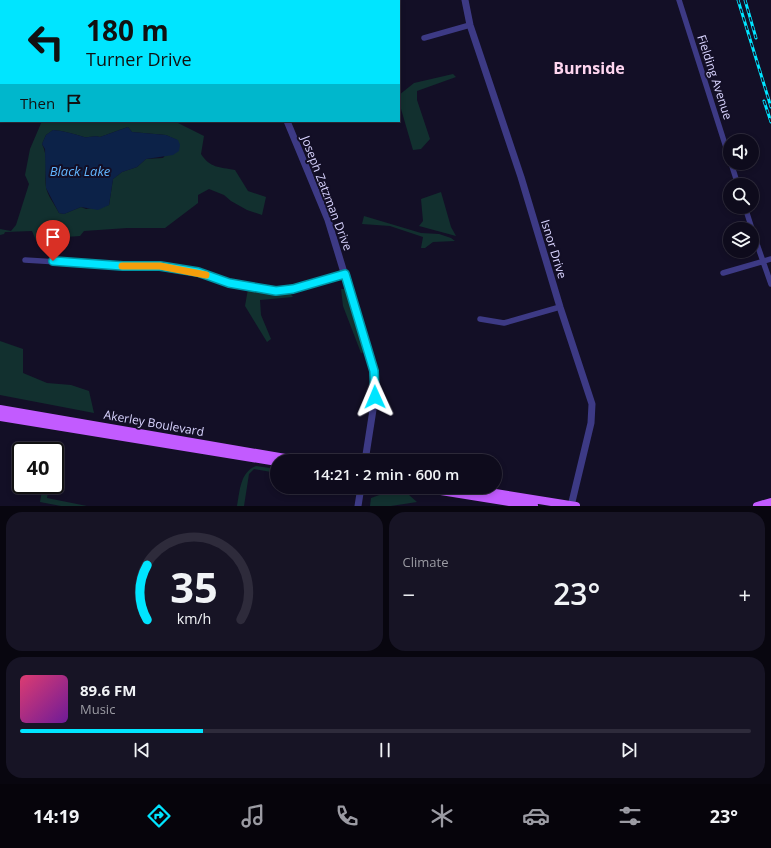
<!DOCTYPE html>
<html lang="en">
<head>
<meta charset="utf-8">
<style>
  :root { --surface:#0e0b1c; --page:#171425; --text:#f1f3f6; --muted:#9b9ba3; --line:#2e2b3b; --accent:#00e5ff }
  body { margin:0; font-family:"Open Sans",sans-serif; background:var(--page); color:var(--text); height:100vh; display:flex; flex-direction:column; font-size:15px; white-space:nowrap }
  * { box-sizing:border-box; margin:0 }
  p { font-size:13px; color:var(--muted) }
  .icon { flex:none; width:22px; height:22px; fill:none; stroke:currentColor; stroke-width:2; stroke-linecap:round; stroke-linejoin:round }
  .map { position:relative; height:506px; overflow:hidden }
  .drawer { display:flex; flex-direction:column; gap:6px; padding:6px; background:#08060f; flex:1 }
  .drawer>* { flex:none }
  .guide { position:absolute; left:0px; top:0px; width:400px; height:122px; box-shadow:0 2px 6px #0003,0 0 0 1px var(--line); background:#00e5ff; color:#111; overflow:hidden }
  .tools { position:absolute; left:723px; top:134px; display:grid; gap:8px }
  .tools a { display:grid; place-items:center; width:36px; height:36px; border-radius:50%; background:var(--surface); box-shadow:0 2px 6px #0003,0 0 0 1px var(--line); font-size:20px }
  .speed { position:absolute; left:12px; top:442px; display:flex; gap:8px; font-size:20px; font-weight:700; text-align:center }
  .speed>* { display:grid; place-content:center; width:52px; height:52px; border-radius:50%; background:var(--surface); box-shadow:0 2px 6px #0003,0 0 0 1px var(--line); line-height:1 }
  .speed .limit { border:2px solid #111; border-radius:6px; background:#fff; color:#111 }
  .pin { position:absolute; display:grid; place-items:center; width:34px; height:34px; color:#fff; margin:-41px -17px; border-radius:50% 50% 50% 0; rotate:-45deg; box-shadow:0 0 4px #0007 }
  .pin .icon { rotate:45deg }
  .me { position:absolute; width:44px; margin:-22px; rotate:359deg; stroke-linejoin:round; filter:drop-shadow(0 0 3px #0008) }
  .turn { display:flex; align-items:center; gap:14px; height:84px; padding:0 20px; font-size:18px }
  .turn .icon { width:52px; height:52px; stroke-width:2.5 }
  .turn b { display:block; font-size:28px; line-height:34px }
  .then { display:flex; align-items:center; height:38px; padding:0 20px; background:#0003; gap:8px; font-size:15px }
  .big { font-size:30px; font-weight:600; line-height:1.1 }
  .drawer .tile { flex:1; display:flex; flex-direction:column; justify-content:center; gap:6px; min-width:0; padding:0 14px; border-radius:16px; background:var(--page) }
  .drawer .dial { align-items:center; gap:0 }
  .dial svg { height:104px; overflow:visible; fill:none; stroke:var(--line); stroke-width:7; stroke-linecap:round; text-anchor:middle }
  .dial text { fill:var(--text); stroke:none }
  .song { display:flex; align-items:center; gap:12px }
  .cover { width:48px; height:48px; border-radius:6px; background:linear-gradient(135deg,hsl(340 70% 55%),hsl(280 70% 35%)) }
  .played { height:4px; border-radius:2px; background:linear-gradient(90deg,var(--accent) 25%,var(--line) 25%) }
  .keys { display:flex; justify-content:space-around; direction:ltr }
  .heat { display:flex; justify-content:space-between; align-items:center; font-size:22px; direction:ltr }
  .drawer .tiles { flex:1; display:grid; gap:6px; grid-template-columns:1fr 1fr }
  .tile:last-child { grid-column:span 2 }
  .trip { position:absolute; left:270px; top:454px; width:232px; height:40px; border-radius:20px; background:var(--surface); box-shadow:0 2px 6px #0003,0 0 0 1px var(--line); font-weight:600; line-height:40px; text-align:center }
  .tab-bar { display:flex; height:64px; justify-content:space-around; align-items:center; background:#06040b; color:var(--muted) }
  .tab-bar .icon { width:28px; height:28px }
  .tab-bar .on { color:var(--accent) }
  .tab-bar b { font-size:18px; color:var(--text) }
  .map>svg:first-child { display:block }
</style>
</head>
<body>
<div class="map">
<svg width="771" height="506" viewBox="0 0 771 506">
  <rect width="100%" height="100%" fill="#130f26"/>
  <path fill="#12302f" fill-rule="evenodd" d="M453,74L456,77L417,91V100L430,139L421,149L413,150L399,102V95L414,83Z
    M42,121H174L204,136L201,154C210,168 219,167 235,170L248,191L266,197L262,215L247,210L231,201L224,195L209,189L198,195V203L165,228H127L84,231L80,236L66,237L65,249L38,245L32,231L5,232L4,234L0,235V229L11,231L16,225L29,184L25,175L30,149ZM128,127L132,132L166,135L177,140L163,158L146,159L137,167L122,172L113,179L109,205L86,209L81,207L64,214L59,213C55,205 47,195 46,187C44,173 49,158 42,144L46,135L53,130C64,131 74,134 84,137C90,138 94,135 100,137Z
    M441,192L451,227L456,236L419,226L423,221L421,199Z
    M364,216L421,233L439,234L451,238L455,241L433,242L425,248H421L423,237L390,226L362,224Z
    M248,289L259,292L290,293L293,297L260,300L261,315L271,339L267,342L245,306Z
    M341,289H345L365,352L361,353L343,306Z
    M0,341L23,349V373L47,383L71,385L89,391L94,413L0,395Z
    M256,466L277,469V473L254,469L249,474L244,506H237C240,491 240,472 256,466Z
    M43,485H49L47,498L87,506H61L40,502Z
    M385,493L409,495L417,502L391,506H370L371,498Z"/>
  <path fill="#0c2248" d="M128,127L132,132L166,135L178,140L180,145L179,151L173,155L146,159L137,167L122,172L113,179L109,205L98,210L81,207L64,214L59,213L46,188L45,149L42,144L46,135L53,130C64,131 74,134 84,137C90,138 94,135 100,137Z"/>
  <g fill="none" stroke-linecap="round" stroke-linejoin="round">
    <path stroke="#3d3a85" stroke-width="5.5" d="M43,0L44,1
      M679,0L730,160
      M424,38L470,25
      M731,163L738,185
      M745,207L752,229
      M752,230L771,284
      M25,260L123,266H160L198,272L229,283L276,291L293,289L345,274
      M723,273L771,259
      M480,319L504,323L560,307"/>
    <path stroke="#3d3a85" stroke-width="7" d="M246,0L247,1
      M465,0L470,25L521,177L560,307L592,404L591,423L571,506
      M287,121L328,220L374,371L375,397L365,461
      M358,506L361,487"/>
    <path stroke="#c25bff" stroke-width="8" d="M0,409L303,461
      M0,417L277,462
      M416,487L534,506
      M458,487L576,506
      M757,506L771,502"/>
    <g stroke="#00e5ff" stroke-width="3">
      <path id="rail" d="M738,0L771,107
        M745,0L756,38
        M764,101L771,122"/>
    </g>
    <use href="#rail" stroke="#130f26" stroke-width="1.5" stroke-dasharray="4.5" stroke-linecap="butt"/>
  </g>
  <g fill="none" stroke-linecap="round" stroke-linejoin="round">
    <g stroke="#0095a6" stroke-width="10">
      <path id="route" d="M53,261L123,266H160L198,272L229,283L276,291L293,289L345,274L374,371L375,397"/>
    </g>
    <use href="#route" stroke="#00e5ff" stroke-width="7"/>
    <path stroke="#f59e0b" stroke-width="7" d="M122,266H160L206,275"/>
  </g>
  <g text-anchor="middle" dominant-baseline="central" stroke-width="4" stroke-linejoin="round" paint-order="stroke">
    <g font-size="12" fill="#d9d4ff" stroke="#130f26">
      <text transform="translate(715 77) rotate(72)">Fielding Avenue</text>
      <text transform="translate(327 193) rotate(69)">Joseph Zatzman Drive</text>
      <text transform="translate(554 249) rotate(73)">Isnor Drive</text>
      <text transform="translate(154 423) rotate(10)">Akerley Boulevard</text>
    </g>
    <g font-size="13" font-style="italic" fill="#62b6ff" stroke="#130f26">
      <text x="80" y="171">Black Lake</text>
    </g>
    <g font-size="16" font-weight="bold" fill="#ffd6f0" stroke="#130f26">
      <text x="589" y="68">Burnside</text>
    </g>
  </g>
</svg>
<div class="tools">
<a><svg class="icon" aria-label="sound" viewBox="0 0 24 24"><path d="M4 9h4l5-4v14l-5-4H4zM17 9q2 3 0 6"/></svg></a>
<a><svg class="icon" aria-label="search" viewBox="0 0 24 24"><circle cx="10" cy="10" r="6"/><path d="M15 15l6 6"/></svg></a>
<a><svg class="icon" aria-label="layers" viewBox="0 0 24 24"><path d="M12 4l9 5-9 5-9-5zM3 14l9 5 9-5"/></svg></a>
</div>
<div class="speed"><div class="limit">40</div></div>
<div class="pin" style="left:53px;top:261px;background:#d93025"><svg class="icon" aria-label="arrive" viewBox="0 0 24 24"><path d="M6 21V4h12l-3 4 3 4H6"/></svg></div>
<svg class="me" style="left:375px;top:397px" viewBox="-20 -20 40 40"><path d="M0-17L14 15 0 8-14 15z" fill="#00e5ff" stroke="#fff" stroke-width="4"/></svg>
<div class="trip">14:21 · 2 min · 600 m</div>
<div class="guide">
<div class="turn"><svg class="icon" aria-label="left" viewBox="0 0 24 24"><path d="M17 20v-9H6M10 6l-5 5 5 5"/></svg><div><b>180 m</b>Turner Drive</div></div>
<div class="then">Then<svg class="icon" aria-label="arrive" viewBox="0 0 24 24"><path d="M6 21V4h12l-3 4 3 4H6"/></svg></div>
</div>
</div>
<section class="drawer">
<div class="tiles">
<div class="tile dial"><svg viewBox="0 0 100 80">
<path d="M14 69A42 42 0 1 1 86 69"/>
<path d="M14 69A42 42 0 0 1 14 27" stroke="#00e5ff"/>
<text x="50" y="56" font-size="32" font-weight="700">35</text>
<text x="50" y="72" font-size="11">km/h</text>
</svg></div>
<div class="tile"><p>Climate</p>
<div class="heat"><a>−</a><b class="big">23°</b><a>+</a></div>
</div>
<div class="tile">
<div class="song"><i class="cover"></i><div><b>89.6 FM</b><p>Music</p></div></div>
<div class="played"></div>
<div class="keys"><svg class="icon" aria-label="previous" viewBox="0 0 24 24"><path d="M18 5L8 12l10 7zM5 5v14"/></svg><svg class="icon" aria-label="pause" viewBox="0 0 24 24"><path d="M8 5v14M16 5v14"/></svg><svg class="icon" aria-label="next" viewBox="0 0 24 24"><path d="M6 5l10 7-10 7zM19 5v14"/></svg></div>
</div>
</div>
</section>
<nav class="tab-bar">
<b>14:19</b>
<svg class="icon on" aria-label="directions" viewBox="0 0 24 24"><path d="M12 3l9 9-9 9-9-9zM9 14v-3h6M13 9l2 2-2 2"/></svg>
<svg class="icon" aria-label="music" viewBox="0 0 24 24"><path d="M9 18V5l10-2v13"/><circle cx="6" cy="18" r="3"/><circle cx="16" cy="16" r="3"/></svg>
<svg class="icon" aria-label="phone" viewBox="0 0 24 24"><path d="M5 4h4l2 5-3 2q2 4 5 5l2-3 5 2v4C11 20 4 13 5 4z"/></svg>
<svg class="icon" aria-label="climate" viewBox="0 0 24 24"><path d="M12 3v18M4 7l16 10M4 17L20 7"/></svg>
<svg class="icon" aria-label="car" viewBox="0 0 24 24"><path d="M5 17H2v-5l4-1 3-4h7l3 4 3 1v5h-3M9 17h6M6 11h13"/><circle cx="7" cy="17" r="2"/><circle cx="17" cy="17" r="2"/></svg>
<svg class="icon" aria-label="filters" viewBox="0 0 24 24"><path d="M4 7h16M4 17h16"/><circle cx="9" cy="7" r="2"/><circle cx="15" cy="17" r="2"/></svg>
<b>23°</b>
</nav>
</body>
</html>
